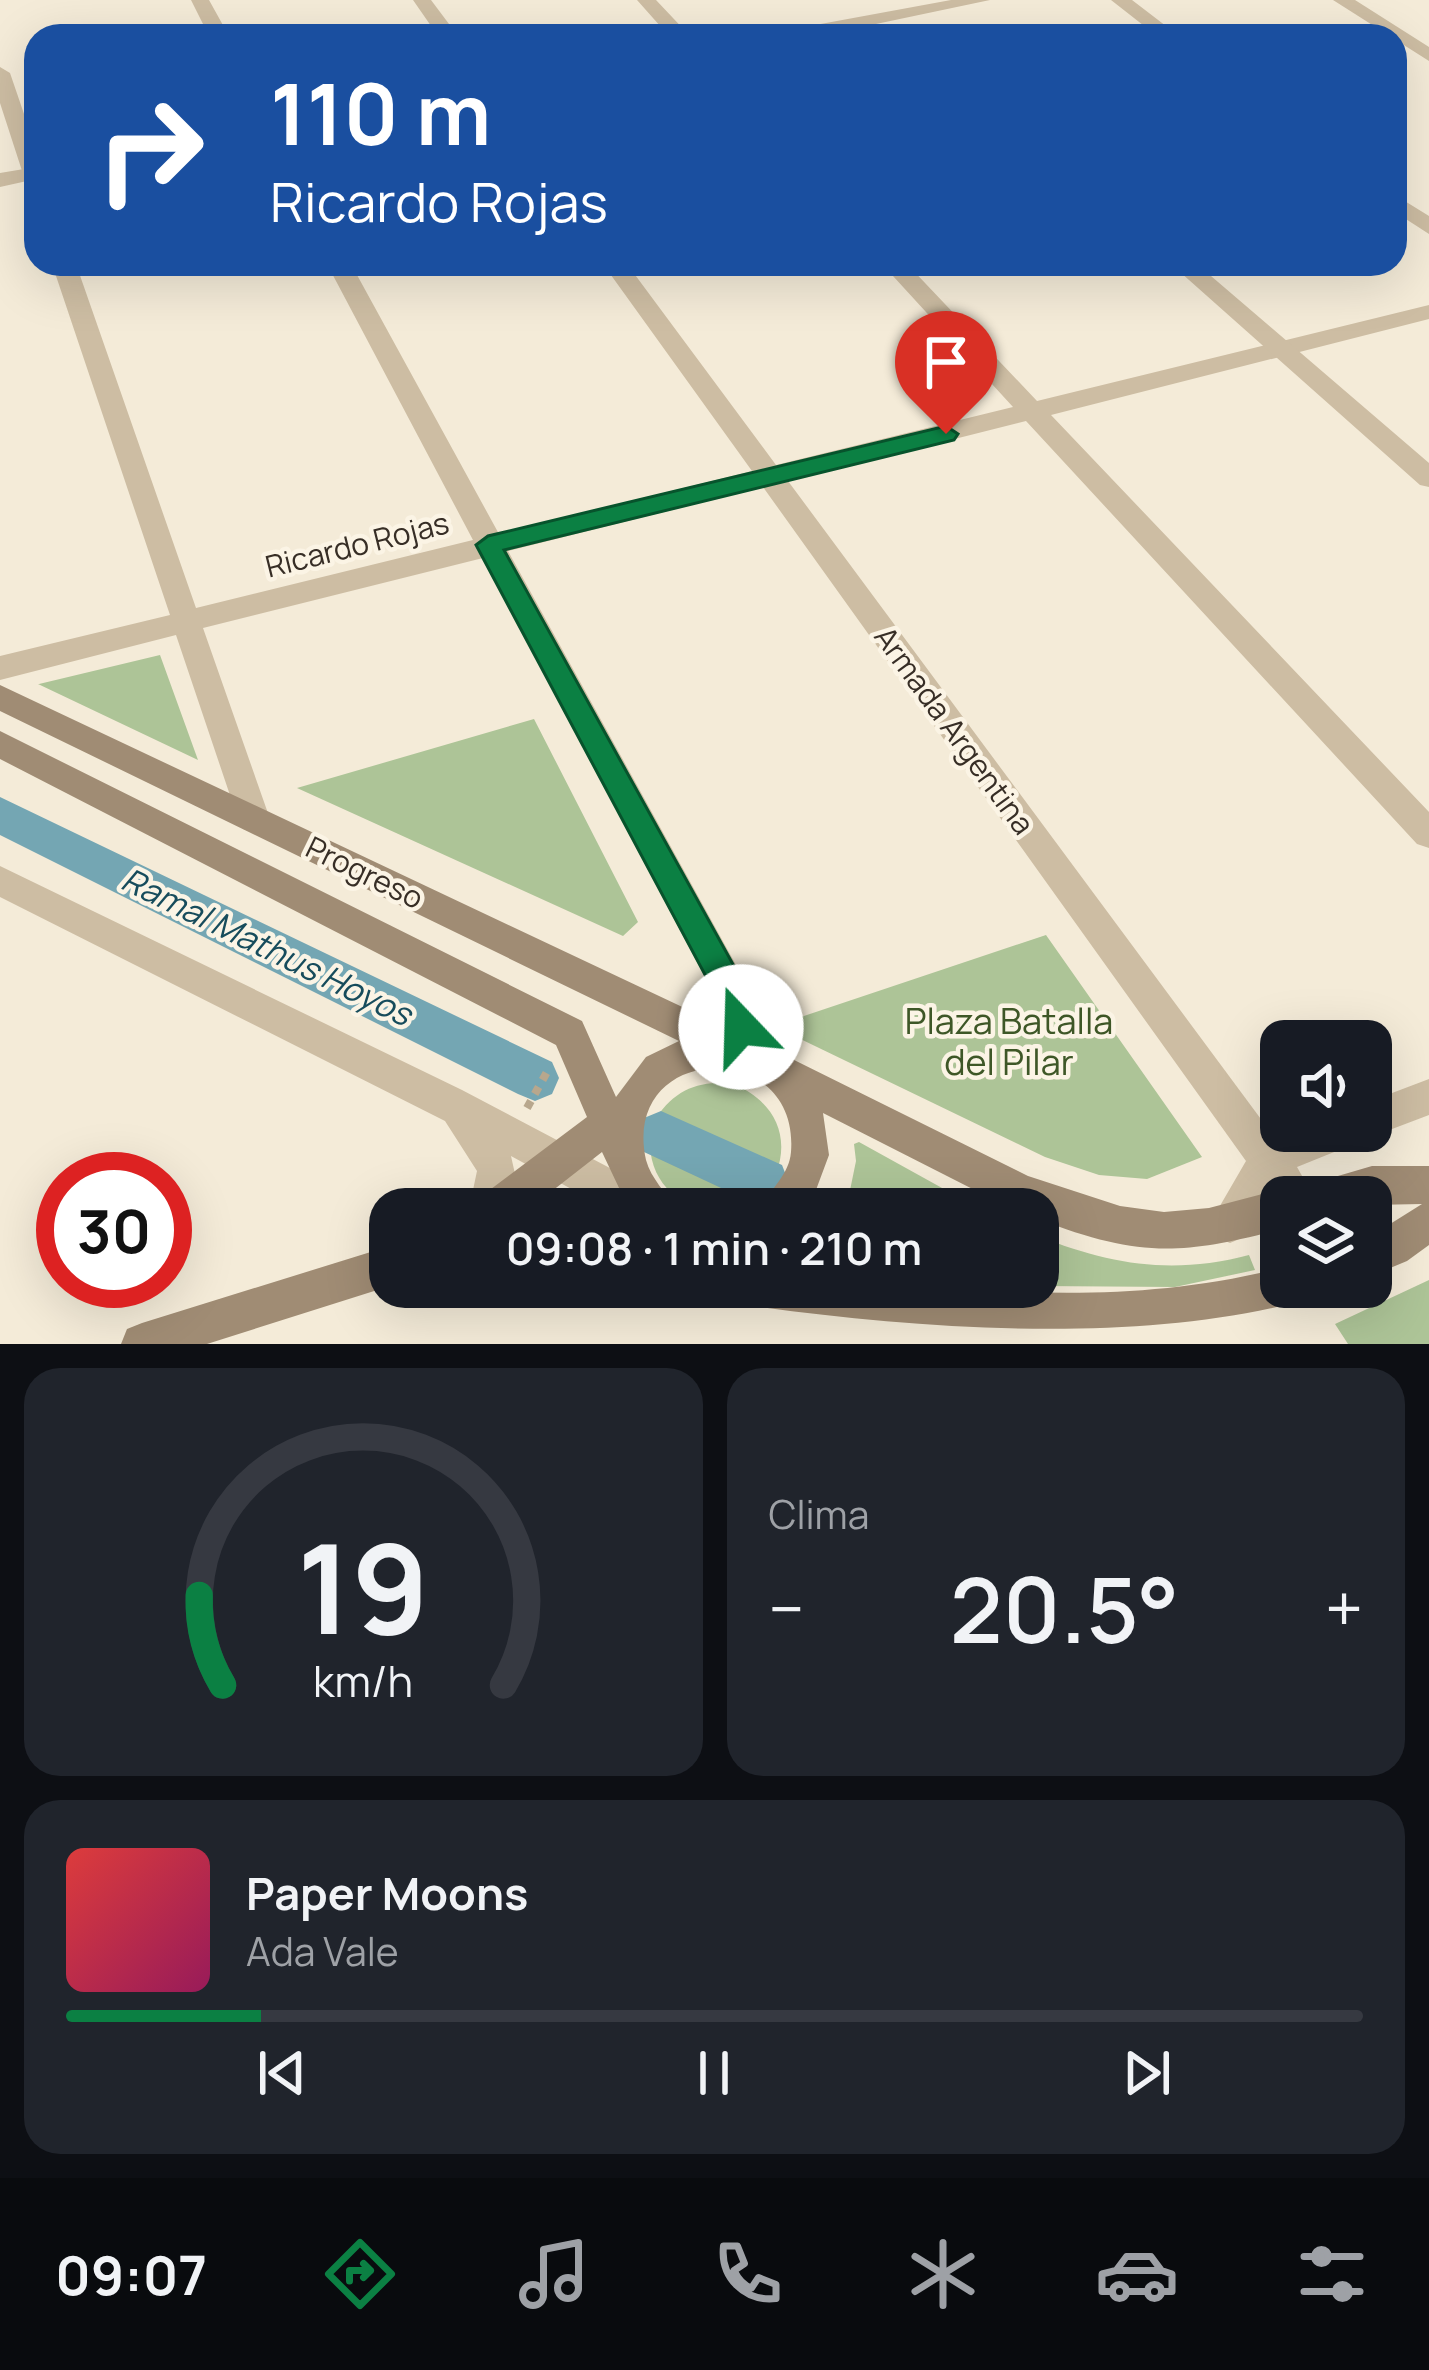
<!DOCTYPE html>
<html lang="es">
<head>
<meta charset="utf-8">
<style>
  :root { --surface:#171b24; --page:#20242c; --text:#f1f3f6; --muted:#9ea1a6; --line:#363941; --accent:#0b8043 }
  body { margin:0; font-family:Manrope,sans-serif; background:var(--page); color:var(--text); height:100vh; display:flex; flex-direction:column; font-size:45px; white-space:nowrap }
  * { box-sizing:border-box; margin:0 }
  p { font-size:39px; color:var(--muted) }
  .icon { flex:none; width:66px; height:66px; fill:none; stroke:currentColor; stroke-width:2; stroke-linecap:round; stroke-linejoin:round }
  .map { position:relative; height:1344px; overflow:hidden }
  .side { display:flex; flex-direction:column; gap:24px; padding:24px; background:#0d0f14; flex:1 }
  .side>* { flex:none }
  .guide { position:absolute; left:24px; top:24px; width:1383px; height:252px; border-radius:36px; box-shadow:0 12px 48px #0002; background:#1a4fa0; color:#fff; overflow:hidden }
  .controls { position:absolute; left:1260px; top:1020px; display:grid; gap:24px }
  .controls a { display:grid; place-items:center; width:132px; height:132px; border-radius:24px; background:var(--surface); box-shadow:0 12px 48px #0002; font-size:60px }
  .speed { position:absolute; left:36px; top:1152px; display:flex; gap:24px; font-size:60px; font-weight:700; text-align:center }
  .speed>* { display:grid; place-content:center; width:156px; height:156px; border-radius:50%; background:var(--surface); box-shadow:0 12px 48px #0002; line-height:1 }
  .speed .limit { border:18px solid #d22; background:#fff; color:#111 }
  .pin { position:absolute; display:grid; place-items:center; width:102px; height:102px; color:#fff; margin:-123px -51px; border-radius:50% 50% 50% 0; rotate:-45deg; box-shadow:0 0 12px #0007 }
  .pin .icon { rotate:45deg }
  .me { position:absolute; width:132px; margin:-66px; rotate:339deg; stroke-linejoin:round; filter:drop-shadow(0 0 9px #0008) }
  .turn { display:flex; align-items:center; gap:42px; height:252px; padding:0 48px; font-size:54px }
  .turn .icon { width:156px; height:156px; stroke-width:2.5 }
  .turn b { display:block; font-size:84px; line-height:102px }
  .big { font-size:90px; font-weight:600; line-height:1.1 }
  .side .tile { flex:1; display:flex; flex-direction:column; justify-content:center; gap:18px; min-width:0; padding:0 42px; border-radius:36px; background:var(--page) }
  .side .dial { align-items:center; gap:0 }
  .dial svg { height:312px; overflow:visible; fill:none; stroke:var(--line); stroke-width:7; stroke-linecap:round; text-anchor:middle }
  .dial text { fill:var(--text); stroke:none }
  .song { display:flex; align-items:center; gap:36px }
  .cover { width:144px; height:144px; border-radius:18px; background:linear-gradient(135deg,hsl(0 70% 55%),hsl(330 70% 35%)) }
  .played { height:12px; border-radius:6px; background:linear-gradient(90deg,var(--accent) 15%,var(--line) 15%) }
  .keys { display:flex; justify-content:space-around; direction:ltr }
  .heat { display:flex; justify-content:space-between; align-items:center; font-size:66px; direction:ltr }
  .side .tiles { flex:1; display:grid; gap:24px; grid-template-columns:1fr 1fr }
  .tile:last-child { grid-column:span 2 }
  .trip { position:absolute; left:369px; top:1188px; width:690px; height:120px; border-radius:36px; background:var(--surface); box-shadow:0 12px 48px #0002; font-weight:600; line-height:120px; text-align:center }
  .menu { display:flex; height:192px; justify-content:space-around; align-items:center; background:#090b0e; color:var(--muted) }
  .menu .icon { width:84px; height:84px }
  .menu .current { color:var(--accent) }
  .menu b { font-size:54px; color:var(--text) }
  .map>svg:first-child { display:block }
</style>
</head>
<body>
<div class="map">
<svg width="1429" height="1344" viewBox="0 0 1429 1344">
  <rect width="100%" height="100%" fill="#f4ebd8"/>
  <path fill="#adc497" d="M160,655L198,760L38,684H39Z
    M534,719L638,922L623,936L297,788Z
    M1046,935L1202,1157L1147,1179L1099,1175L1045,1157L788,1033L783,1023Z
    M731,1083C770,1098 792,1132 776,1174L656,1118C675,1090 697,1081 731,1083Z
    M859,1142L980,1209H855L847,1205L856,1161L854,1144Z
    M650,1145L759,1197C713,1226 652,1202 650,1145Z
    M1038,1236C1111,1265 1173,1275 1249,1255L1255,1270L1175,1287L1038,1286Z
    M1429,1280V1344H1348L1335,1324Z"/>
  <g fill="none" stroke-linecap="round" stroke-linejoin="round">
    <path fill="#74a6b3" fill-rule="evenodd" d="M0,797L552,1062L559,1078L552,1094L535,1101L518,1094L0,835Z
      M661,1111L782,1165L789,1183L782,1201L764,1208L644,1152L636,1135L644,1118Z"/>
    <path stroke="#b8a78d" stroke-width="8" stroke-dasharray="8 8" stroke-linecap="butt" d="M527,1108L547,1072"/>
    <path fill="#cdbda3" fill-rule="evenodd" d="M191,0H209L229,36H209Z
      M413,0H431L458,36H438Z
      M637,0H656L690,36H669Z
      M1111,0H1132L1179,36H1157Z
      M1333,0H1355L1429,47V61Z
      M0,67L10,73L36,149V187L25,180L0,103Z
      M1395,195L1429,216V234L1395,212Z
      M52,264H76L196,608L473,540L327,264H351L499,534L752,471L603,264H627L776,465L1013,407L882,264H907L1037,401L1429,305V319L1051,415L1429,812V848L1417,844L1026,421L788,481L1275,1138L1293,1131H1371V1101L1429,1079V1115L1371,1137L1359,1133L1354,1144L1297,1167L1314,1197H1281V1210L1269,1194L1244,1237L1230,1243L1216,1237L1210,1223L1246,1161L763,487L508,551L747,985L766,1056L761,1068L748,1073L735,1068L717,1000L483,558L203,628L270,819L265,829L254,833L243,829L238,819L176,635L0,680V656L170,615Z
      M0,866L462,1090L661,1195L667,1209H608L511,1156L517,1183L509,1209H469L477,1171L445,1121L0,897Z"/>
    <path fill="#cdbda3" fill-rule="evenodd" d="M951,0H990L819,36H778L788,30Z
      M36,167V179L0,187V173Z
      M1171,264H1197L1429,463V487L1420,485Z"/>
    <path fill="#a08c74" fill-rule="evenodd" d="M0,685L782,1054L1028,1176L1120,1206L1164,1212L1209,1208L1281,1189L1296,1197H1281V1229C1180,1256 1137,1257 1038,1219V1209L1008,1207L823,1113L829,1155L810,1206L761,1209C770,1188 789,1176 791,1152C800,1036 620,1042 646,1160C651,1179 666,1191 674,1209H629L602,1152L529,1209H477L483,1195L587,1117L556,1045L0,759V731L582,1021L616,1097L646,1057L679,1041L0,711Z
      M1372,1166H1429V1245L1407,1261L1371,1276V1236L1422,1204L1371,1205V1197H1309L1314,1183Z
      M390,1246V1286L207,1344H121L127,1329L142,1323Z
      M1281,1268V1287H1307L1301,1301C1140,1344 928,1330 760,1307L746,1301L740,1287C801,1287 863,1283 924,1287C1051,1295 1156,1299 1281,1268Z"/>
  </g>
  <path fill="#0b8043" stroke="#07532c" stroke-width="3" d="M946,426L958,434L954,440L504,550L745,986L757,1027L752,1037L741,1042L729,1037L718,999L476,545L488,536Z"/>
  <g text-anchor="middle" dominant-baseline="central" stroke-width="9" stroke-linejoin="round" paint-order="stroke">
    <g font-size="30" fill="#372e26" stroke="#fbf4e5">
      <text transform="translate(357 544) rotate(-14)">Ricardo Rojas</text>
      <text transform="translate(955 730) rotate(54)">Armada Argentina</text>
      <text transform="translate(365 872) rotate(26)">Progreso</text>
    </g>
    <g font-size="33" font-style="italic" fill="#174c5c" stroke="#fbf4e5">
      <text transform="translate(267 946) rotate(26)">Ramal Mathus Hoyos</text>
    </g>
    <g font-size="36" fill="#3e5727" stroke="#fbf4e5">
      <text x="1009" y="1020">Plaza Batalla<tspan x="1009" dy="41">del Pilar</tspan></text>
    </g>
  </g>
</svg>
<div class="controls">
<a><svg class="icon" aria-label="sound" viewBox="0 0 24 24"><path d="M4 9h4l5-4v14l-5-4H4zM17 9q2 3 0 6"/></svg></a>
<a><svg class="icon" aria-label="layers" viewBox="0 0 24 24"><path d="M12 4l9 5-9 5-9-5zM3 14l9 5 9-5"/></svg></a>
</div>
<div class="speed"><div class="limit">30</div></div>
<div class="pin" style="left:946px;top:434px;background:#d93025"><svg class="icon" aria-label="arrive" viewBox="0 0 24 24"><path d="M6 21V4h12l-3 4 3 4H6"/></svg></div>
<svg class="me" style="left:741px;top:1027px" viewBox="-20 -20 40 40"><circle r="19" fill="#fff"/><path d="M0-13L10 11 0 6-10 11z" fill="#0b8043"/></svg>
<div class="trip">09:08 · 1 min · 210 m</div>
<div class="guide">
<div class="turn"><svg class="icon" aria-label="right" viewBox="0 0 24 24"><path d="M7 20v-9h11M14 6l5 5-5 5"/></svg><div><b>110 m</b>Ricardo Rojas</div></div>
</div>
</div>
<section class="side">
<div class="tiles">
<div class="tile dial"><svg viewBox="0 0 100 80">
<path d="M14 69A42 42 0 1 1 86 69"/>
<path d="M14 69A42 42 0 0 1 8 46" stroke="#0b8043"/>
<text x="50" y="56" font-size="32" font-weight="700">19</text>
<text x="50" y="72" font-size="11">km/h</text>
</svg></div>
<div class="tile"><p>Clima</p>
<div class="heat"><a>−</a><b class="big">20.5°</b><a>+</a></div>
</div>
<div class="tile">
<div class="song"><i class="cover"></i><div><b>Paper Moons</b><p>Ada Vale</p></div></div>
<div class="played"></div>
<div class="keys"><svg class="icon" aria-label="previous" viewBox="0 0 24 24"><path d="M18 5L8 12l10 7zM5 5v14"/></svg><svg class="icon" aria-label="pause" viewBox="0 0 24 24"><path d="M8 5v14M16 5v14"/></svg><svg class="icon" aria-label="next" viewBox="0 0 24 24"><path d="M6 5l10 7-10 7zM19 5v14"/></svg></div>
</div>
</div>
</section>
<nav class="menu">
<b>09:07</b>
<svg class="icon current" aria-label="directions" viewBox="0 0 24 24"><path d="M12 3l9 9-9 9-9-9zM9 14v-3h6M13 9l2 2-2 2"/></svg>
<svg class="icon" aria-label="music" viewBox="0 0 24 24"><path d="M9 18V5l10-2v13"/><circle cx="6" cy="18" r="3"/><circle cx="16" cy="16" r="3"/></svg>
<svg class="icon" aria-label="phone" viewBox="0 0 24 24"><path d="M5 4h4l2 5-3 2q2 4 5 5l2-3 5 2v4C11 20 4 13 5 4z"/></svg>
<svg class="icon" aria-label="climate" viewBox="0 0 24 24"><path d="M12 3v18M4 7l16 10M4 17L20 7"/></svg>
<svg class="icon" aria-label="car" viewBox="0 0 24 24"><path d="M5 17H2v-5l4-1 3-4h7l3 4 3 1v5h-3M9 17h6M6 11h13"/><circle cx="7" cy="17" r="2"/><circle cx="17" cy="17" r="2"/></svg>
<svg class="icon" aria-label="filters" viewBox="0 0 24 24"><path d="M4 7h16M4 17h16"/><circle cx="9" cy="7" r="2"/><circle cx="15" cy="17" r="2"/></svg>
</nav>
</body>
</html>
